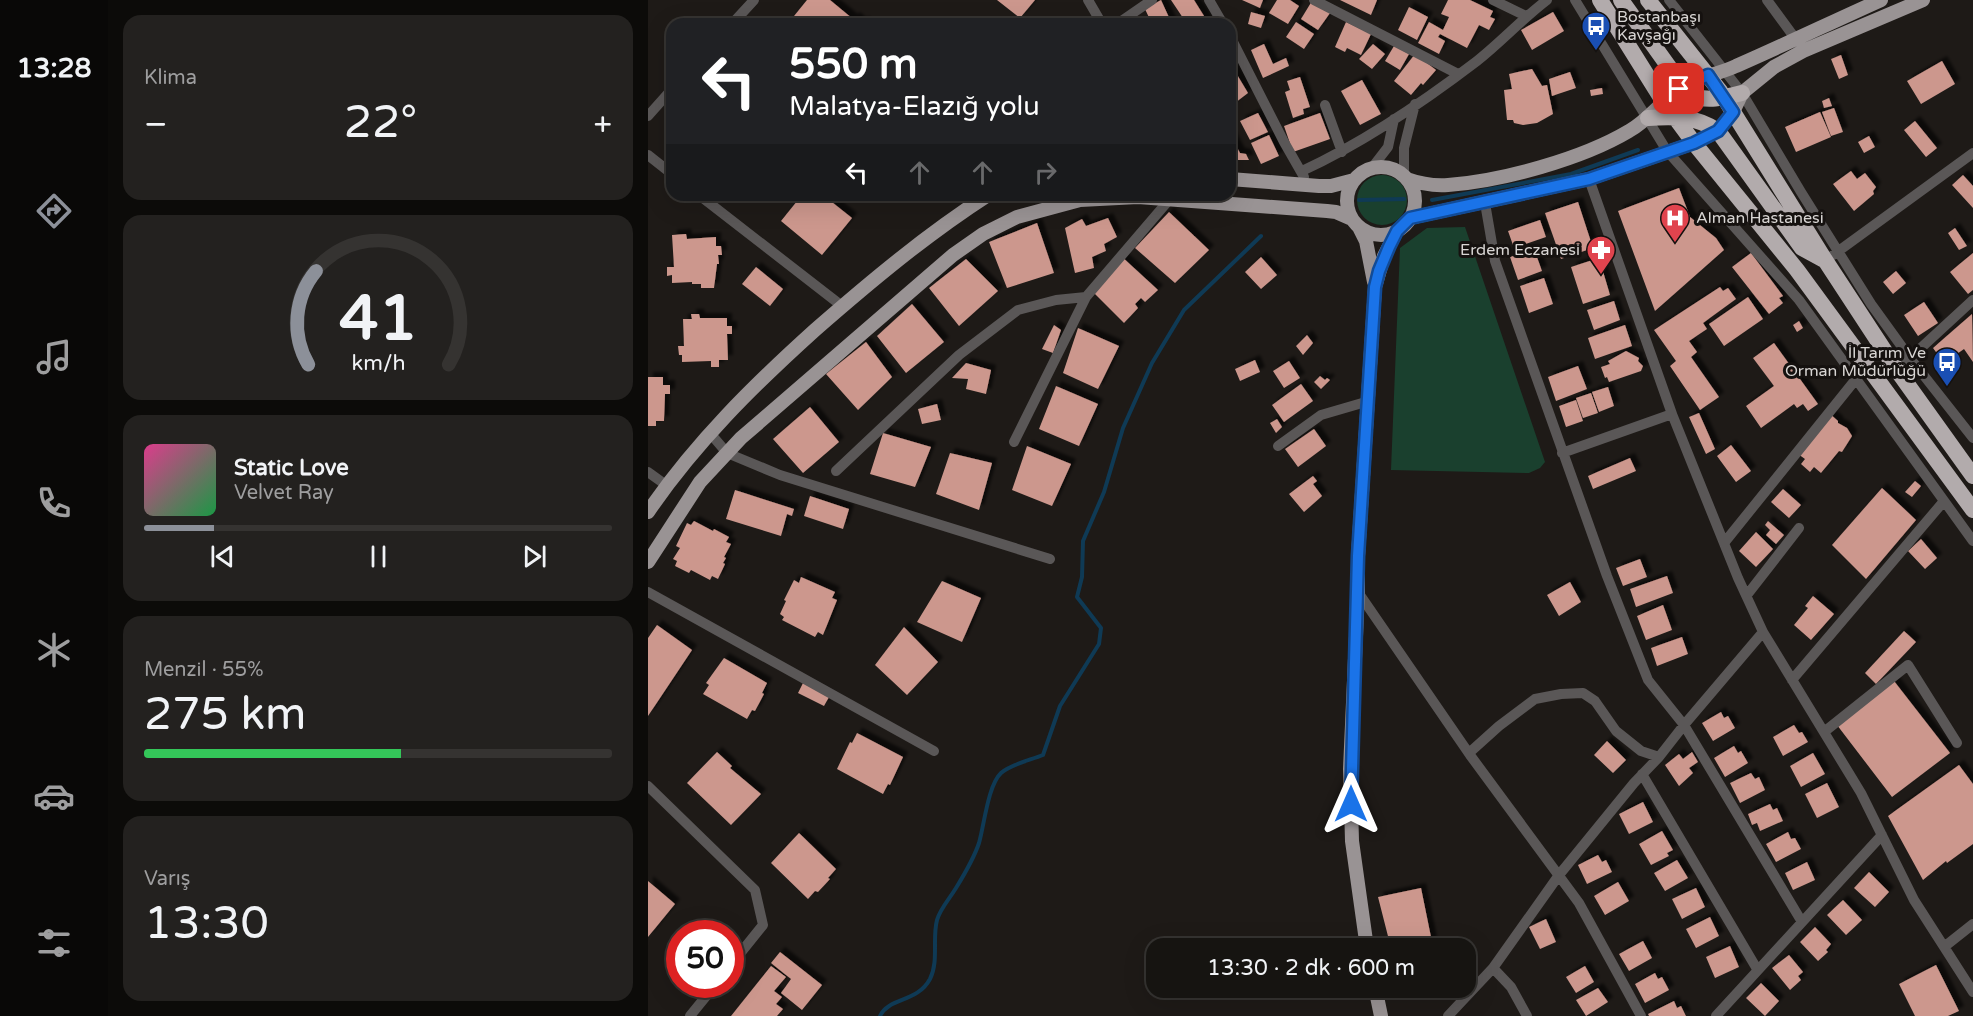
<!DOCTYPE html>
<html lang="tr">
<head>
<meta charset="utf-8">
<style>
  :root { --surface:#161411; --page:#23211f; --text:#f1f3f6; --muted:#9e9e9f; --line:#353331; --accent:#8c9099 }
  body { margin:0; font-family:"Varela Round",sans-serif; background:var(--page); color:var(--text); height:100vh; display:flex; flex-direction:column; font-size:22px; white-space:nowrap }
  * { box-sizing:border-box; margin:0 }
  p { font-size:20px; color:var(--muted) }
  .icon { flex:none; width:33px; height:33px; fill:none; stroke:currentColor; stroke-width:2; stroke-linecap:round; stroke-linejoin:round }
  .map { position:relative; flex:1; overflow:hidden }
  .panel { display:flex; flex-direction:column; gap:15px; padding:15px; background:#0c0b09; width:540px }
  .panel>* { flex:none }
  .guide { position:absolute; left:18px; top:18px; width:570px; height:183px; border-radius:18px; box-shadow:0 6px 24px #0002,0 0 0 2px var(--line); background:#202124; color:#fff; overflow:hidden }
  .speed { position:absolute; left:18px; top:920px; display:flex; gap:12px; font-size:30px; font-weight:700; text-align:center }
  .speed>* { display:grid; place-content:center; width:78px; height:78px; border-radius:50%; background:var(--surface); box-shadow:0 6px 24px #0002,0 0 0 2px var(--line); line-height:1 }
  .speed .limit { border:9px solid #d22; background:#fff; color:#111 }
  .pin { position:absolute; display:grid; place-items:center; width:51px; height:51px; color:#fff; margin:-26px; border-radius:12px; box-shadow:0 3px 9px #0006 }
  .me { position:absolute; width:66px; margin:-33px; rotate:0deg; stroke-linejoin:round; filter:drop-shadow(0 0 4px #0008) }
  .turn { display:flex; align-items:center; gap:21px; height:126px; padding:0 24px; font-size:27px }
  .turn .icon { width:78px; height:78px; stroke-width:2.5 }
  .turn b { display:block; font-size:42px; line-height:51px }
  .lanes { display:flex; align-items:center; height:57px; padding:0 24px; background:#0003; justify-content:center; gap:30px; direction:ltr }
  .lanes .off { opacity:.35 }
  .big { font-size:45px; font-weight:600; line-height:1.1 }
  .panel .tile { flex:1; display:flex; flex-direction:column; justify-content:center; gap:9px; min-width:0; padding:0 21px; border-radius:18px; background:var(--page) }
  .panel .dial { align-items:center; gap:0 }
  .dial svg { height:156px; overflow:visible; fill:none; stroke:var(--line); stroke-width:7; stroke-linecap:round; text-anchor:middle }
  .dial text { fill:var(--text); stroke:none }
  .song { display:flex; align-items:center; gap:18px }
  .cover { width:72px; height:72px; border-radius:9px; background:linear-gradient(135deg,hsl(330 70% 55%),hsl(140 70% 35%)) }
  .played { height:6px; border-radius:3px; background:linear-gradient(90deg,var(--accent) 15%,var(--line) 15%) }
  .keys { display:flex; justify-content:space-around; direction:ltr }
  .heat { display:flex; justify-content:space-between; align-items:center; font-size:33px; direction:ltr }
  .charge { height:9px; border-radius:4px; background:linear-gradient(90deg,#34c759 55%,var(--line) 0) }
  .trip { position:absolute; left:498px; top:938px; width:330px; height:60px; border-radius:18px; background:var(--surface); box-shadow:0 6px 24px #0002,0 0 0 2px var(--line); font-weight:600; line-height:60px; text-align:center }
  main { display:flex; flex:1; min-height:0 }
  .tabs { display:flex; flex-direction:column; width:108px; justify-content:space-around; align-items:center; background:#090807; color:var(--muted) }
  .tabs .icon { width:42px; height:42px }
  .tabs .on { color:var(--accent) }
  .tabs b { font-size:27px; color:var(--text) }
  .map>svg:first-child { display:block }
</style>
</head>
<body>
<main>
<nav class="tabs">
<b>13:28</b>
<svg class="icon on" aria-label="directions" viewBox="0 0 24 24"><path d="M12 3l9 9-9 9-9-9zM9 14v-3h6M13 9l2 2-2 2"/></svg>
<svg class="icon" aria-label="music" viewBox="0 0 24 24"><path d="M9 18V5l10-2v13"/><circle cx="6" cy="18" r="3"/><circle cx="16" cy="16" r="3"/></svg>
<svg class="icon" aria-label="phone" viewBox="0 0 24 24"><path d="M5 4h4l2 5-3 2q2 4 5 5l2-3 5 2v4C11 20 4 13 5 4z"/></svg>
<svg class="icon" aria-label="climate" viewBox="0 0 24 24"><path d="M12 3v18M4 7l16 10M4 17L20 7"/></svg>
<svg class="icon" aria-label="car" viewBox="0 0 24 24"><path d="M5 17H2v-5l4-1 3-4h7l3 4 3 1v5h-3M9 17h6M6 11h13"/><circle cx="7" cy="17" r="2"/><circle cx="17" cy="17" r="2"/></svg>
<svg class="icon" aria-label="filters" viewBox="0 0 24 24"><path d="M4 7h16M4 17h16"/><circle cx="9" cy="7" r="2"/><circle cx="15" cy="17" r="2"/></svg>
</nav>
<section class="panel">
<div class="tile"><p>Klima</p>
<div class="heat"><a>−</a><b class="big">22°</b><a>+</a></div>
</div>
<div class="tile dial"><svg viewBox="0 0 100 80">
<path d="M14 69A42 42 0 1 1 86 69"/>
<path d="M14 69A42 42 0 0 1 18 21" stroke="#8c9099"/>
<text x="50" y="56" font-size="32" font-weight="700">41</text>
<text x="50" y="72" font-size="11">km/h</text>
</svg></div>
<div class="tile">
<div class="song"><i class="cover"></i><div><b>Static Love</b><p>Velvet Ray</p></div></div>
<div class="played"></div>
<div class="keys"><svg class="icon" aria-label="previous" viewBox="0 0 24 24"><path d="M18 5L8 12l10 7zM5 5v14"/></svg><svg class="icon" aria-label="pause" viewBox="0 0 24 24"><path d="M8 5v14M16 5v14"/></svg><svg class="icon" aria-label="next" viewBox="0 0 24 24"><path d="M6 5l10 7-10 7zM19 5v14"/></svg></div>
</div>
<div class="tile"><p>Menzil · 55%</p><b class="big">275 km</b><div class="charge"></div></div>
<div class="tile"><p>Varış</p><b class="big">13:30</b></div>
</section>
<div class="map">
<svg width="1325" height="1016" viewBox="0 0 1325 1016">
  <defs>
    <filter id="shadow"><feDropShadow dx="5" dy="-5" stdDeviation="1.5" flood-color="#0009"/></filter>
  </defs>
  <rect width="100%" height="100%" fill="#1e1a17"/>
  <path fill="#1a402e" d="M709 200a25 25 0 1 1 50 0a25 25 0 1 1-50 0Z
    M817,227L897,462L892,468L881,473L743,470L752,248L779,228Z"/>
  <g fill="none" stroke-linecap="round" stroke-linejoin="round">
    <path stroke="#0f3a55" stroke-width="4" d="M711,200L756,199
      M784,200L923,174L990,150
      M232,1016C241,997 269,1003 282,979C291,961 284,939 289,920C292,909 302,898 308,888C316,875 326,858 331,843C336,826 340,785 353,773C363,764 383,760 395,755L412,706L451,644L453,628L429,597L434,577L435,541L456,492L475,428L504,363L536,310L613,236"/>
  </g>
  <path fill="#cc978d" filter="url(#shadow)" d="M159,0H182L205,19L207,17L214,23L216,21L219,24H145L142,21Z
    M349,0H387L372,18Z
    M513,0L524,24H504L497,9Z
    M523,0H546L561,24H539Z
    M594,0H615L612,8Z
    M629,0H642L651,6L640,24L621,13Z
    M692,0H729L723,15Z
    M800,0H822L845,11L842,17L847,19L841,30L831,25L819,48L792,34L790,37L797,41L791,54L770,43L781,22L795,30L801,17L793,14Z
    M664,1L682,13L670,30L653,19Z
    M761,7L780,17L769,40L750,30Z
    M603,12L617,16L613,28L600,24Z
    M905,12L916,31L884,50L873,30Z
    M648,22L666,34L656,49L638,37Z
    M698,22L723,34L713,55L699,48L697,52L687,47Z
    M616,44L625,64L638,58L641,66L615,78L603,50Z
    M725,44L737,54L724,69L711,59Z
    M746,46L761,54L752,70L737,61Z
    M767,54L788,70L775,85L773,83L763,95L746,81Z
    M1193,55L1200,75L1191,79L1183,59Z
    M1294,61L1307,84L1273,104L1259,81Z
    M582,63L600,93L583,106L582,104Z
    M884,69L894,86L899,85L905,114L889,123L875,125L866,123L865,120H859L856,90L864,89L861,74Z
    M922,72L928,88L904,96L901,79Z
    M652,77L662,107L655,109L656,114L645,118L637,92L642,90L639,81Z
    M714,80L733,114L712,125L693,91Z
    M954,88L955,94L943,96L942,90Z
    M1181,98L1184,106L1176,108L1174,101Z
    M1186,108L1195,132L1183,136L1174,112Z
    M1172,112L1183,137L1148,152L1137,127Z
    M610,113L620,132L602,140L592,121Z
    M672,113L682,139L645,152L636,126Z
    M1267,121L1289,148L1278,157L1256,130Z
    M582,135L592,153L598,154L601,160H582Z
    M621,135L631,156L613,164L603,143Z
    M1221,136L1227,147L1216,153L1210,142Z
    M1203,171L1209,179L1217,173L1228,187L1225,191L1226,194L1206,211L1185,184Z
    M1315,175L1325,186V208L1304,185Z
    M1031,188L1042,217L1068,238L1076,250L1007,311L970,211Z
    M154,195H175L204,218L174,255L133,221Z
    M930,202L945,248L913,259L897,213Z
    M521,212L561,250L527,283L487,248Z
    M460,218L469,237L456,244L458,251L444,257L446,268L427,273L417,228L434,219L438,226Z
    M892,220L898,237L866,248L860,231Z
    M389,223L406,273L359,288L341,242Z
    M1307,228L1319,246L1311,250L1300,233Z
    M38,234L39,239L68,237V246H73L74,255H70L71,264H69L66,288H53V284H44V282L24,283V275L19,276V267H26L24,235Z
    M886,249L894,271L870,280L862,257Z
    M1103,253L1135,296L1131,298L1135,303L1121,314L1084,267Z
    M1325,253V290L1320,294L1302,272Z
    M473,256L510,290L497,302L493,298L487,304L490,308L476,323L443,290Z
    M613,257L629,275L613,289L597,272Z
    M951,258L962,295L935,304L923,267Z
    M318,259L350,291L311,326L281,288Z
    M108,267L135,289L122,306L94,284Z
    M1248,271L1258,283L1245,294L1235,282Z
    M896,278L905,304L881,313L872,286Z
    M1072,287L1075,291L1080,288L1088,299L1055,323L1059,329L1041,341L1049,352L1043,357L1071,397L1052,410L1022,366L1028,361L1006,330Z
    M1100,297L1115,319L1076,346L1061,324Z
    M966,301L972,320L946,330L939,310Z
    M1276,302L1290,323L1270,336L1256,315Z
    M264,304L296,342L258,373L229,336Z
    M43,314H51L52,318H79V326H84V334H79L80,360H71V367H63V361L34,362V355H31L30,346H36L35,319H44Z
    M1324,314L1325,362L1316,349L1296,363L1285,348Z
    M1151,321L1155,328L1149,332L1145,325Z
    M406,325L413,330L405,353L394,349Z
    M977,325L984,346L947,359L940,338Z
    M430,328L471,346L450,389L415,373Z
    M659,335L665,343L655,355L648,346Z
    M218,342L244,377L210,410L178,374Z
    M1126,343L1170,404L1160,411L1155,404L1149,408L1146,404L1113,428L1098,406L1126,386L1105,358Z
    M978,351L991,358L990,361L995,366L993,371L961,382L959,377L957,378L953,367L962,364L960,361Z
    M607,360L612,372L592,381L587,369Z
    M641,361L652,378L636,388L625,371Z
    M318,363L343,370L338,394L318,389L320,379L304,378Z
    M930,366L939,389L908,401L900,377Z
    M672,376L677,380L679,378L682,380L673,389L666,382Z
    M0,377H15V385H22V394H17L16,421H8V426H0Z
    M653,384L665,401L636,422L624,405Z
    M408,386L450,404L431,446L391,429Z
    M960,387L966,406L951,412L944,392Z
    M943,393L950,413L935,418L928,398Z
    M928,400L935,421L918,427L911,406Z
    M289,404L293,420L274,424L270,409Z
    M162,407L191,442L155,473L125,439Z
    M1051,413L1067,449L1058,454L1041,417Z
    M1182,414L1190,421V423L1199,428L1204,436L1194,452L1191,451L1173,473L1166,467L1162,472L1153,464L1157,459L1150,454Z
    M629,419L634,427L628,433L622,423Z
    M666,429L678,446L650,467L637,449Z
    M235,433L283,447L267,487L222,474Z
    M1083,445L1103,471L1088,482L1069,456Z
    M379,446L423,464L404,506L364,490Z
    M302,453L344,463L331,510L288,494Z
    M982,458L988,471L945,489L940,476Z
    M665,476L669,481L665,484L674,496L656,512L641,494Z
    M1267,481L1273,486L1264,497L1257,492Z
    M1234,488L1268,520L1218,579L1184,545Z
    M1135,489L1153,505L1141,518L1123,502Z
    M87,490L146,509L144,516L139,514L133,536L78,519Z
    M162,496L201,509L195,529L156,516Z
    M46,521L65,531L66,529L81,537L78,542L83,544L76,557L78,558L75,563L77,564L70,579L64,576L62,580L43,570L41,573L27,566L29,561L25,559L32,548L28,546L39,523L43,525Z
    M1120,521L1136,535L1128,544L1118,535L1122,530L1117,525Z
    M1108,532L1125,549L1108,567L1091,551Z
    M1273,539L1289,558L1277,569L1260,551Z
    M992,559L999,577L975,586L968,568Z
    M1019,576L1025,593L988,607L982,589Z
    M153,577L187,592L184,598L189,600L175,635L170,632L167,637L134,620L136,617L132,614L138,601L136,600L146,580L151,583Z
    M294,581L333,598L314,642L269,622Z
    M922,582L933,602L911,616L899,595Z
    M1165,596L1186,614L1163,640L1146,625L1160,608L1157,606Z
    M1015,605L1024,630L998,640L989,616Z
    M9,625L44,650L0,716V638Z
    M256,627L290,662L259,695L227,665Z
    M1256,631L1268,642L1228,684L1217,673Z
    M1034,637L1040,654L1009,666L1003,648Z
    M76,658L119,683L114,693L116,694L107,711L104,710L99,719L55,694L61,685L58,683Z
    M1246,681L1302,753L1244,797L1189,725Z
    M155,683L181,697L176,706L150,693Z
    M1073,712L1076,718L1080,716L1087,728L1065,741L1054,723Z
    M1146,725L1151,733L1154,732L1160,742L1135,756L1125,737Z
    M209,733L255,757L242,785L240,784L235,794L189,769L202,742L204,743Z
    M959,741L978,760L965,773L946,755Z
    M1086,746L1090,753L1093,751L1100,763L1077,777L1066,758Z
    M69,752L84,766L82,768L113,794L83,825L39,783Z
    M1044,752L1050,762L1041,768L1045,773L1031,786L1017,765L1031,754L1035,759Z
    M1165,753L1177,774L1153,787L1142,766Z
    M1311,765L1325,784V844L1299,863L1298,861L1275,880L1240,816Z
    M1103,773L1107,779L1111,777L1117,790L1092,803L1082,783Z
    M1179,783L1191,807L1169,818L1157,794Z
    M995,802L1005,822L981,834L971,814Z
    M1122,804L1125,810L1129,808L1135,821L1112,831L1109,823L1104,825L1100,814Z
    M1014,831L1025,850L1019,853L1021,856L1003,865L991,844Z
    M1140,832L1143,839L1147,838L1153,849L1128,862L1118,844Z
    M151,833L188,869L180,878L182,879L170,892L167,891L160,899L123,863Z
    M950,855L954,862L958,860L964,872L939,884L930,865Z
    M1029,860L1040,878L1017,891L1006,873Z
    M1159,862L1167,880L1145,890L1137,873Z
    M1221,872L1241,892L1227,907L1206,888Z
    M0,881L27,904L0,937Z
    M970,882L981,901L957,915L946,896Z
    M773,888L784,942L754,948H743L730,897Z
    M1048,888L1057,907L1034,919L1024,899Z
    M1195,900L1214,920L1198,935L1179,915Z
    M1062,917L1071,936L1048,948L1038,929Z
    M898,919L908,942L892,949L881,927Z
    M1167,927L1183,944L1178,950L1180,952L1170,961L1152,942Z
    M995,941L1004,958L981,971L971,954Z
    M1082,946L1091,967L1067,978L1058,957Z
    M132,952L174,985L154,1010L133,993L143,979L123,963Z
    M1141,955L1155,972L1150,976L1153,980L1142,990L1124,968Z
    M1288,965L1311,1011L1300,1016H1267L1251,984Z
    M123,966L138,977L126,991L134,997L128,1004L135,1009L129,1016H83Z
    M937,966L946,982L928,993L918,977Z
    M1007,973L1010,979L1014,977L1021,990L997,1003L987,984Z
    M1113,983L1131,1001L1117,1016L1098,998Z
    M950,988L960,1002L938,1016L928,1000Z
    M1026,1001L1029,1008L1033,1006L1038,1016H1001L1000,1014Z"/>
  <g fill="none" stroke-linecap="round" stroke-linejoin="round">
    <path stroke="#5a5757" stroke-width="10" d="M440,0L454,24
      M561,0L575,24
      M666,0L810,74
      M845,0L878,16
      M927,0L1019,151L1151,300L1325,541
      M1021,0L1094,93L1153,192L1223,304L1262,358L1325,438
      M1119,0L1152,45
      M84,24L106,0
      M469,24L504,0
      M582,36L636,142L656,177
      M677,105L694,152
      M0,116L24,89
      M0,155L24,174
      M723,169L740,147L746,119
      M654,171C717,142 774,103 829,61C853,42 874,19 899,0
      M756,176V148L767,104
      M941,179L1024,414L1090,578L1115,632L1213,793L1266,900L1325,992
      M51,195L194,306
      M837,203L847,261L959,576L1000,680L1036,725L1154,922
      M1185,255L1325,153
      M1249,370L1325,300
      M62,433L79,453L132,475L402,559
      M366,442L438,297L521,200
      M630,446L673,415L721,401
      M914,453L1024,414
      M188,471L311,355L370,310L408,300L438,297
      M0,472L18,485
      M1076,543L1208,379
      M0,592L286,751
      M710,592L822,755L931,903L993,1016
      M1099,595L1151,528
      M1144,680L1296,501
      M1176,732L1260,665L1309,743
      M821,753L851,726L887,699L913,694L935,693L947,701L968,731L993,751L1011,757
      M994,774L1109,969
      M0,786L107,890L115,925L82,966
      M1296,947L1325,924
      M845,968L863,987L879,1016
      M42,1016L68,984
      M800,1016L845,968L911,875L986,783L1011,757L1036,725L1115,632
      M1068,1016L1234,835"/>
    <path stroke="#999394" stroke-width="14" d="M699 201a34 34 0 1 1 68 0a34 34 0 1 1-68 0Z
      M582,179L671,186H683L706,180
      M759,179C773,184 786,186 800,185C854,181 934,159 981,131C1004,118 1017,95 1041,83C1056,76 1073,73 1088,66C1136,45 1184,22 1233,0
      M762,218L941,179L1046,143L1070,131L1085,112L1094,93L1126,67L1155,51L1275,0
      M711,227L718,241L726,282
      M0,512C47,443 106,385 167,330C222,282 278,235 340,195
      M0,562L52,482L93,438L305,255L335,234L369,217L432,200L490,197L679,211L688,212L704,219
      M719,948L704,841L703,804L702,769L710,592V556L727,287L736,256L749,231
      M727,987L733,1016"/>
    <path stroke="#b2abac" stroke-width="16" d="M952,0L1015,101L1046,143L1149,270L1325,510
      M973,0L1041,95C1060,102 1075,98 1094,93
      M1000,0L1072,91L1177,260L1249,370L1325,476
      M1000,118C1026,116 1048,116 1070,131L1154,248L1176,260"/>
  </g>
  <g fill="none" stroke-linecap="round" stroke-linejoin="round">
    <g stroke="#114b97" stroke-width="15">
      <path id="route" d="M703,804L710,556L727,287L731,271L741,247L749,231L762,218L941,179L1046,143L1070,131L1085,112L1060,75L1031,89"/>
    </g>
    <use href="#route" stroke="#1a73e8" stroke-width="10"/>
  </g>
  <defs>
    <g id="bus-pin" transform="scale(1.5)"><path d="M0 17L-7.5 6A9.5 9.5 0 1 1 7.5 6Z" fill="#1a4fb4" stroke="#15110f"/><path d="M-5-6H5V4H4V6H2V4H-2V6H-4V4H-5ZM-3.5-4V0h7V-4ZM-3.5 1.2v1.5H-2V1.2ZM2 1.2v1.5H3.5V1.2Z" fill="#fff"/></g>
    <g id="hospital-pin" transform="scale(1.5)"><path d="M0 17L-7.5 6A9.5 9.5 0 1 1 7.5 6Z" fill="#e0444e" stroke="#15110f"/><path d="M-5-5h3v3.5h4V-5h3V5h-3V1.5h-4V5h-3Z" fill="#fff"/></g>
    <g id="pharmacy-pin" transform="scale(1.5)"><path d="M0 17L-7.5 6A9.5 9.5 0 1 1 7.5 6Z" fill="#e0444e" stroke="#15110f"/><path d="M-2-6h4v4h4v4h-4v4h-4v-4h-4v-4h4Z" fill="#fff"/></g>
  </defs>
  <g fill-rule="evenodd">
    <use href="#bus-pin" x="948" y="26"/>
    <use href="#hospital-pin" x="1027" y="218"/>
    <use href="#pharmacy-pin" x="953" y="250"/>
    <use href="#bus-pin" x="1299" y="362"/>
  </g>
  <g text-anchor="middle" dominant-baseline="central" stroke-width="6" stroke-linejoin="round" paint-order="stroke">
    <g font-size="16" fill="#d8d5d3" stroke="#15110f" text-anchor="start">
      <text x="969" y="17">Bostanbaşı<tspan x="969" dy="18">Kavşağı</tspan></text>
      <text x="1048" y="218">Alman Hastanesi</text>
      <text x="932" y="250" text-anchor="end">Erdem Eczanesi</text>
      <text x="1278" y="353" text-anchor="end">İl Tarım Ve<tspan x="1278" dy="18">Orman Müdürlüğü</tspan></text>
    </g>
  </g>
</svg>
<div class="speed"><div class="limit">50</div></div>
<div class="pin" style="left:1031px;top:89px;background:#d93025"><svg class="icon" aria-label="arrive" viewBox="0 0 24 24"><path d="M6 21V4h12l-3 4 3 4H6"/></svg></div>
<svg class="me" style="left:703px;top:804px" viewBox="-20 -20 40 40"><path d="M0-17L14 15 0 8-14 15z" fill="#1a73e8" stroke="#fff" stroke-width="4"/></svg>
<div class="trip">13:30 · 2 dk · 600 m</div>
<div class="guide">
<div class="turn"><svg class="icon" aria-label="left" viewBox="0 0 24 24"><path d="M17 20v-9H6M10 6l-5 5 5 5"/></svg><div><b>550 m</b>Malatya-Elazığ yolu</div></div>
<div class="lanes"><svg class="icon" aria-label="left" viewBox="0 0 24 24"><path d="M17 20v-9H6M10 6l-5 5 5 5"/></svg><svg class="icon off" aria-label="ahead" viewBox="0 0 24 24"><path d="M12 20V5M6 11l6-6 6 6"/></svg><svg class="icon off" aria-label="ahead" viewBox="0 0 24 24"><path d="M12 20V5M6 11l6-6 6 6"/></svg><svg class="icon off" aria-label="right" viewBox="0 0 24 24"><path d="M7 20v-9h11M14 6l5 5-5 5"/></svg></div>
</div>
</div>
</main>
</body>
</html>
